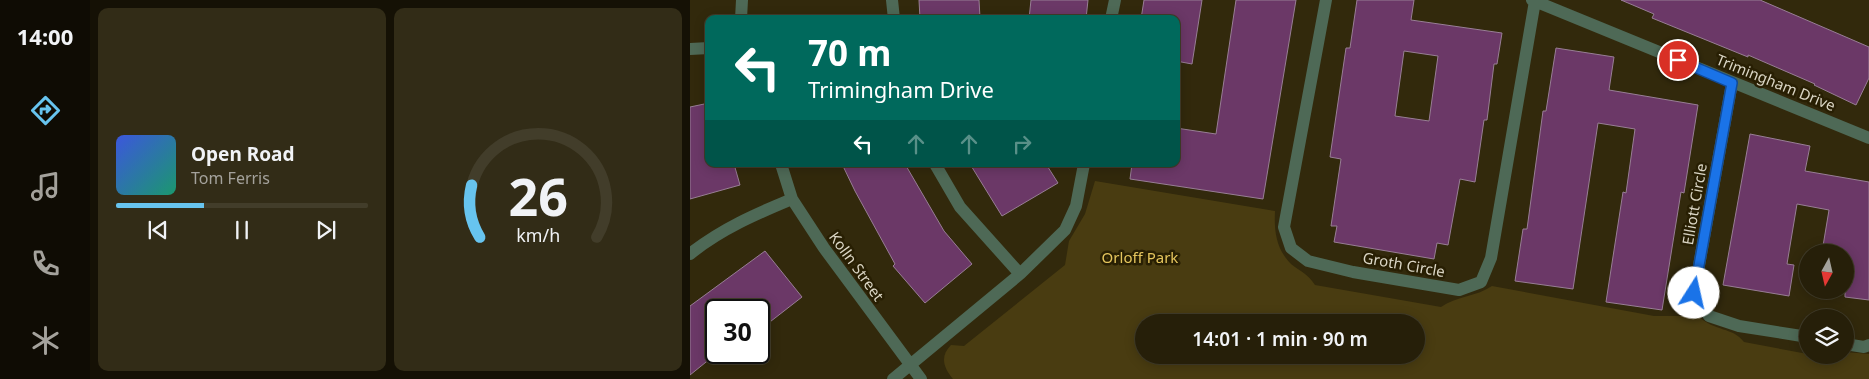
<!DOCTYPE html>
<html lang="en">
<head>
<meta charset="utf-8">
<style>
  :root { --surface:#261f09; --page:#322c17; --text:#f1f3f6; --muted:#a4a29c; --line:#423d2a; --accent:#67c4ef }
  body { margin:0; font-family:"Noto Sans",sans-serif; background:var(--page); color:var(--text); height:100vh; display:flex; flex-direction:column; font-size:19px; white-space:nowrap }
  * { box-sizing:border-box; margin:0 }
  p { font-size:16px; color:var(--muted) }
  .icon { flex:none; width:28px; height:28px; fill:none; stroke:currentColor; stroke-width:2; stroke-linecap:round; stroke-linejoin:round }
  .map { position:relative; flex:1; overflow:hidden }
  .sheet { display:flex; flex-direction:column; gap:8px; padding:8px; background:#151105; width:600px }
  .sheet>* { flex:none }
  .banner { position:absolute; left:15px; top:15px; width:475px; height:152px; border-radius:10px; box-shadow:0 2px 12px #0003,0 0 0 1px var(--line); background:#00695c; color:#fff; overflow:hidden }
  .needle { width:32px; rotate:188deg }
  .tools { position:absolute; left:1109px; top:244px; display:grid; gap:10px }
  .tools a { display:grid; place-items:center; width:55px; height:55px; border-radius:50%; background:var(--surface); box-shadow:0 2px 12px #0003,0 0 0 1px var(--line); font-size:25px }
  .speed { position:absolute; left:15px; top:299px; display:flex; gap:10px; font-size:25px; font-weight:700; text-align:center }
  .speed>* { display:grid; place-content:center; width:65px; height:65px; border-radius:50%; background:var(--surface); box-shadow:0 2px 12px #0003,0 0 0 1px var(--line); line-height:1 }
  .speed .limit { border:2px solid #111; border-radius:8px; background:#fff; color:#111 }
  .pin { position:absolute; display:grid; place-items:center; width:42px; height:42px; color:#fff; margin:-21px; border:2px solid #fff; border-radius:50%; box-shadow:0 1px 5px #0007 }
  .me { position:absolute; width:55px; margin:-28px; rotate:10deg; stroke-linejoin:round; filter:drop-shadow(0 0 4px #0008) }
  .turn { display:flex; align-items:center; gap:18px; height:105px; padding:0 20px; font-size:22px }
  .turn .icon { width:65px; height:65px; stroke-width:2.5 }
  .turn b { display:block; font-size:35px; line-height:42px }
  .lanes { display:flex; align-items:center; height:48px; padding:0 20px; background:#0003; justify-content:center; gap:25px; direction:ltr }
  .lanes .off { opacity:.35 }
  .sheet .tile { flex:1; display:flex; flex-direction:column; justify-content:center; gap:8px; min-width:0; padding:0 18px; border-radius:10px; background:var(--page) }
  .sheet .dial { align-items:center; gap:0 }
  .dial svg { height:130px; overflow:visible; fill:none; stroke:var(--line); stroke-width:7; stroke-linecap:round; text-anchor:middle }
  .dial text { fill:var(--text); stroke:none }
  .song { display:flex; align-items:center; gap:15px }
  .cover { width:60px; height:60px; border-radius:8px; background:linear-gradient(135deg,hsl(230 70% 55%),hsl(160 70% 35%)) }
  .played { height:5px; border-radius:2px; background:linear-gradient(90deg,var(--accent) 35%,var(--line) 35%) }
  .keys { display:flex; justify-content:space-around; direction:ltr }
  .sheet .tiles { flex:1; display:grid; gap:8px; grid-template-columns:repeat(2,1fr) }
  .trip { position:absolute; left:445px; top:314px; width:290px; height:50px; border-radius:25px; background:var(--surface); box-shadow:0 2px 12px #0003,0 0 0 1px var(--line); font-weight:600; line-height:50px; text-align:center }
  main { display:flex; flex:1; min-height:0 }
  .tab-bar { display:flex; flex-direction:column; width:90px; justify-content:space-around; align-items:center; background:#0f0c04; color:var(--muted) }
  .tab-bar .icon { width:35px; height:35px }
  .tab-bar .current { color:var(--accent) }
  .tab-bar b { font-size:22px; color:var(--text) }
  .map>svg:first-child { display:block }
</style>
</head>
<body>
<main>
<nav class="tab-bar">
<b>14:00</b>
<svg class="icon current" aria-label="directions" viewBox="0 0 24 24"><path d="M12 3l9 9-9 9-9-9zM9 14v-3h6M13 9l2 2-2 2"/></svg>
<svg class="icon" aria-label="music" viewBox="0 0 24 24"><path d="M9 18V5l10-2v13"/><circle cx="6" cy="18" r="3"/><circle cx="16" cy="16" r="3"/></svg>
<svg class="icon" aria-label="phone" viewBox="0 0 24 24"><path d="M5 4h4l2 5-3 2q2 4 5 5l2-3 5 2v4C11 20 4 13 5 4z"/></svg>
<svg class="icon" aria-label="climate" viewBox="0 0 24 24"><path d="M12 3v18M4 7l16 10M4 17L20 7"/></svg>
</nav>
<section class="sheet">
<div class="tiles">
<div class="tile">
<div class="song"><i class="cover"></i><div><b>Open Road</b><p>Tom Ferris</p></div></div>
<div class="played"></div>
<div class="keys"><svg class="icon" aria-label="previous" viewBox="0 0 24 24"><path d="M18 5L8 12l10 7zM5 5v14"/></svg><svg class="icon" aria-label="pause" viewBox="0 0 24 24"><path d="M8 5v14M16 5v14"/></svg><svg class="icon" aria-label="next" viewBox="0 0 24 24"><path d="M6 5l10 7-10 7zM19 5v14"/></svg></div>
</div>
<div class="tile dial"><svg viewBox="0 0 100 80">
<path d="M14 69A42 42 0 1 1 86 69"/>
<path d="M14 69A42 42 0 0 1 9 37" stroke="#67c4ef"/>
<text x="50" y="56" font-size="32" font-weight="700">26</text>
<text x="50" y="72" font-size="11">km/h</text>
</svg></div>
</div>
</section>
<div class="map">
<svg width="1179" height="379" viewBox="0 0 1179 379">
  <rect width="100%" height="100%" fill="#32290c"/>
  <path fill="#493c11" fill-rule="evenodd" d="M405,181L585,211C584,231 586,249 601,264C611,272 617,273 625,285L751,307C766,296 786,297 802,286L964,316H1008C1025,332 1043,327 1054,342L1139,358L1142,355H1155V352L1179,354V379H263C253,367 250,356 261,345L274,346L375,265L379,241L395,214ZM454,322H726V355H454Z"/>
  <path fill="#6b3867" stroke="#987e95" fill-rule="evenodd" d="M229,0H289L290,18L230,19Z
    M341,0H398L396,19H339Z
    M454,0H512L502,64L486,61V19H451Z
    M546,0H606L573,199L440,179L442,164H486V128L526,134Z
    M667,0H724L721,20L812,33L807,64H804L797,120H794L785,182L770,179L758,245L747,243L744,259L644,242L647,226H641L651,159L640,157L656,48H660ZM714,51L748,56L739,121L705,116Z
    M931,0H1070L1179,47V78L1166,105L1124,85L1125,84L1058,55V57L962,18L964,14Z
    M866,48L924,57L919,90L1008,105L994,193L991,192L972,310L916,302L933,192L936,193L945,129L908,123L883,289L825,281L833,229H837L853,111H856Z
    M19,103V164H44L50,185L0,199V107Z
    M1060,134L1120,146L1115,171L1179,182V300L1155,297V252H1132L1139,210L1107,204L1097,264L1104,265L1099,296L1033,285Z
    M152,164H215L254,231L282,264L235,303L203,266L205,264L165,191Z
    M280,164H356L368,183L312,216Z
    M75,251L112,297L76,325L69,316V310H26V354L0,375V306Z"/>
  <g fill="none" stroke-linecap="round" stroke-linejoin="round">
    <path stroke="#4e6956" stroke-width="12" d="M202,0L204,19
      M636,0L594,227L601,248L618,261L663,272L769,290L791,282L801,258L845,1
      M842,0L1179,138
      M51,19L52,0
      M421,19L425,0
      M0,49L19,48
      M1042,83L1004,293L1019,316L1049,326L1118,337
      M91,164L102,199L134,248L231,379
      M0,254C31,229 66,214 102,199
      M330,274L375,230L386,206L394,164
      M1155,344L1174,347L1179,345
      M203,379L330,274L270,207L245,164"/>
  </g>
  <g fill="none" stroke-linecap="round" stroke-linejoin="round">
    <g stroke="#114b97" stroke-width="12">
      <path id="route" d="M988,60L1042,83L1004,293"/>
    </g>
    <use href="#route" stroke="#1a73e8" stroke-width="9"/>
  </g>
  <g text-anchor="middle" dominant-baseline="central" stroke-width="5" stroke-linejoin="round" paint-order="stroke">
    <g font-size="15" fill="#dbd6c5" stroke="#281f03">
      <text transform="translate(1086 82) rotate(22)">Trimingham Drive</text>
      <text transform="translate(1004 204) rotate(-80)">Elliott Circle</text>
      <text transform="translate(714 264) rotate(10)">Groth Circle</text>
      <text transform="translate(167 266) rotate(54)">Kolln Street</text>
    </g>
    <g font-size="15" fill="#e5c55d" stroke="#281f03">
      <text x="450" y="257">Orloff Park</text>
    </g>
  </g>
</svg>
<div class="tools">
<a><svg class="needle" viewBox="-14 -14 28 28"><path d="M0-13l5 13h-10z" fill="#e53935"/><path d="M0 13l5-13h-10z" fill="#a4a29c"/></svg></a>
<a><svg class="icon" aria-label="layers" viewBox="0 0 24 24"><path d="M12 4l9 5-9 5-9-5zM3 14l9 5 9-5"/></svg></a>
</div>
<div class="speed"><div class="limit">30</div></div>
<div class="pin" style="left:988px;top:60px;background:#d93025"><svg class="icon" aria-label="arrive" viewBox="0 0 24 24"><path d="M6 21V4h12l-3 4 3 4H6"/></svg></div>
<svg class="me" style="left:1004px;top:293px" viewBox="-20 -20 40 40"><circle r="19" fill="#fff"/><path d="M0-13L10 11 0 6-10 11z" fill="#1a73e8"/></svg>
<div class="trip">14:01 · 1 min · 90 m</div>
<div class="banner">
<div class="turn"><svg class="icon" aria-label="left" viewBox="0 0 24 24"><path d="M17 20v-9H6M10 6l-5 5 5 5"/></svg><div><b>70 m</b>Trimingham Drive</div></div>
<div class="lanes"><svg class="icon" aria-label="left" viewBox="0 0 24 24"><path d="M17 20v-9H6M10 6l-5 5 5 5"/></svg><svg class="icon off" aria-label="ahead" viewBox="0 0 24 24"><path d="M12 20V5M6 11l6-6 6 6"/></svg><svg class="icon off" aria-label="ahead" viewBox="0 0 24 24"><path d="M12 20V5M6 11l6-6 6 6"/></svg><svg class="icon off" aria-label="right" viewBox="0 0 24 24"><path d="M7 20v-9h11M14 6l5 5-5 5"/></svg></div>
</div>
</div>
</main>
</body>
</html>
